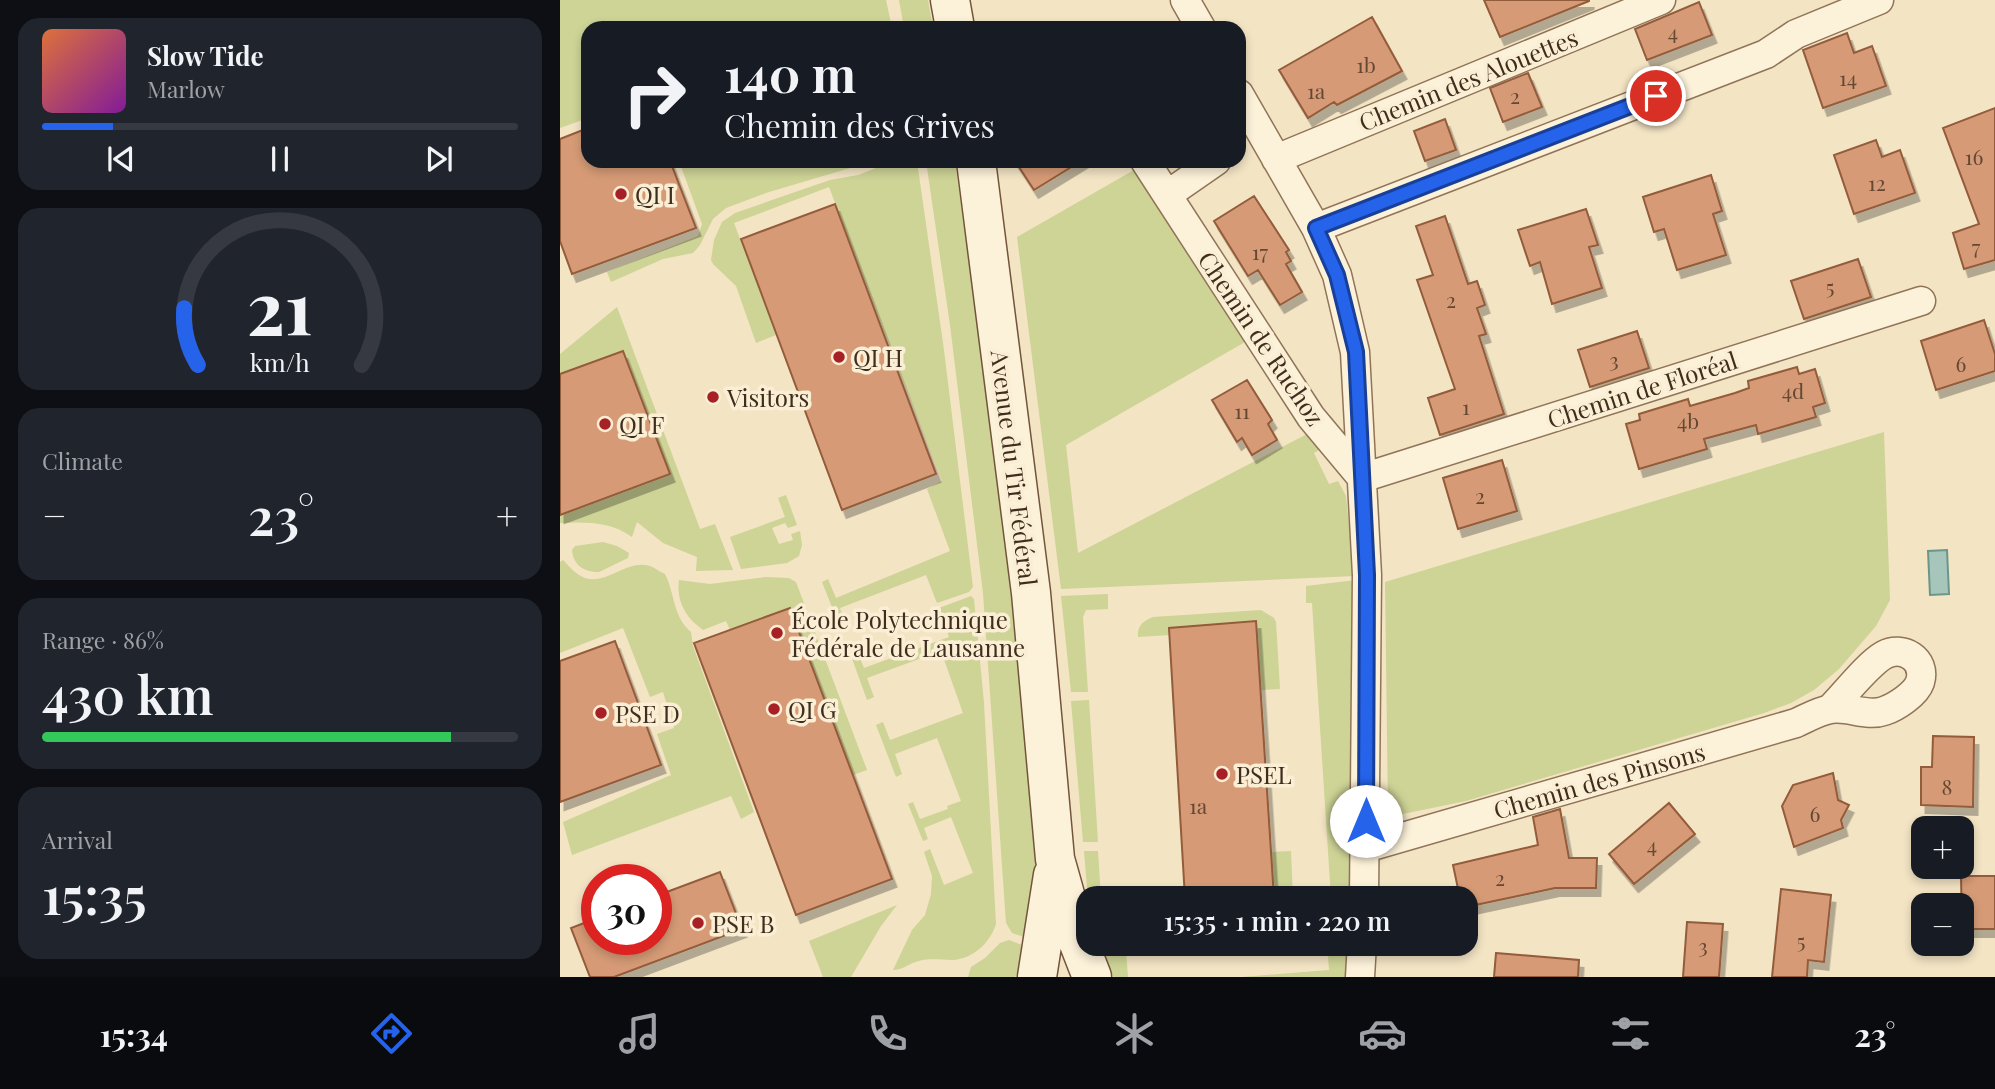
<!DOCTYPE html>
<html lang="en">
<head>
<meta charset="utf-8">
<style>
  :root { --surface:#171b24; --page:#20242c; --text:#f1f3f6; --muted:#9ea1a6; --line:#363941; --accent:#2563eb }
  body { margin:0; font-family:"Playfair Display",serif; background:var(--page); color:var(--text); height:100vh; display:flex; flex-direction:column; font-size:26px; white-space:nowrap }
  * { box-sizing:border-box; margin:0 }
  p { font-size:23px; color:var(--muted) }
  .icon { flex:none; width:38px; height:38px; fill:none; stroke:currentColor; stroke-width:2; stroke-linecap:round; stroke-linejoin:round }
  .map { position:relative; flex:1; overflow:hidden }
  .sheet { display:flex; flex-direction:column; gap:18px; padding:18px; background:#0d0f14; width:560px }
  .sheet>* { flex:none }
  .top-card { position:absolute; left:21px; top:21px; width:665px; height:147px; border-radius:21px; box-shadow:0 4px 10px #0003; background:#171b24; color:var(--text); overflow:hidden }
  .buttons { position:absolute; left:1351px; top:816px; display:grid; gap:14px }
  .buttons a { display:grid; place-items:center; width:63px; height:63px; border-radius:14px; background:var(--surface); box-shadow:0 4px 10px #0003; font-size:35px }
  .speed { position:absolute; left:21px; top:864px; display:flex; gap:14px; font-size:35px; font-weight:700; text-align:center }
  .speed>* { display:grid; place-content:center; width:91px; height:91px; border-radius:50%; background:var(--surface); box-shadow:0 4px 10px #0003; line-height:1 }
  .speed .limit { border:10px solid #d22; background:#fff; color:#111 }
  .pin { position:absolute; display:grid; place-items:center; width:60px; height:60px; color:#fff; margin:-30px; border:4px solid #fff; border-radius:50%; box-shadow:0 2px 7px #0007 }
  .me { position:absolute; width:77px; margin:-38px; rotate:0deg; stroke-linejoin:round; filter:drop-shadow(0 0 5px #0008) }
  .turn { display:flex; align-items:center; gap:24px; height:147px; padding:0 28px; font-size:32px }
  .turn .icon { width:91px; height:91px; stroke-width:2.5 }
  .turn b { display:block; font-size:49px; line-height:60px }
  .big { font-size:52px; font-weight:600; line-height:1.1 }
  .sheet .tile { flex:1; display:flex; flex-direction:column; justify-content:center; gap:10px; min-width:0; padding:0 24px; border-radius:21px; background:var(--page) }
  .sheet .dial { align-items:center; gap:0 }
  .dial svg { height:182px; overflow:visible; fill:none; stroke:var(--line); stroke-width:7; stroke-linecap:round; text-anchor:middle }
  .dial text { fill:var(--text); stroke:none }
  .song { display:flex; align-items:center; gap:21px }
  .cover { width:84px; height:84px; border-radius:10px; background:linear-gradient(135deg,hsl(20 70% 55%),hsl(290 70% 35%)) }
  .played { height:7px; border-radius:4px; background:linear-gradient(90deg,var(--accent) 15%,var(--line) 15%) }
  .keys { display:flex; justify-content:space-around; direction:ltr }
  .heat { display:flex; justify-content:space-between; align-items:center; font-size:38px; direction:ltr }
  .charge { height:10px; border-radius:5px; background:linear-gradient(90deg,#34c759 86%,var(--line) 0) }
  .trip { position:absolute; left:516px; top:886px; width:402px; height:70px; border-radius:21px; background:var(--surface); box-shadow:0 4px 10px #0003; font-weight:600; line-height:70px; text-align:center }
  .dock { display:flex; height:112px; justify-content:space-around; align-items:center; background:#090b0e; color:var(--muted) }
  .dock .icon { width:49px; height:49px }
  .dock .current { color:var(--accent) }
  .dock b { font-size:32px; color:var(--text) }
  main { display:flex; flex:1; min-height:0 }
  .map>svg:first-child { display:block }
</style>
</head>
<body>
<main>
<section class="sheet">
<div class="tile">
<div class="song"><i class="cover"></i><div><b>Slow Tide</b><p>Marlow</p></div></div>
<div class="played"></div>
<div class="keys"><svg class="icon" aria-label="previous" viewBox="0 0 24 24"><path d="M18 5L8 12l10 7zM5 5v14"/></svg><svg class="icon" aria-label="pause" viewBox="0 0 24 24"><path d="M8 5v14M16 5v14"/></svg><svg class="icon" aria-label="next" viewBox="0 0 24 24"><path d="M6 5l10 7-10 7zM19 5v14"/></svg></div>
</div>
<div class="tile dial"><svg viewBox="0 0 100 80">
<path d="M14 69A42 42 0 1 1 86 69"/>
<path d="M14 69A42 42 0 0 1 8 44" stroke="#2563eb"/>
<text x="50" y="56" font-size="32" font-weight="700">21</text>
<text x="50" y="72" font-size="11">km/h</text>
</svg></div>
<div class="tile"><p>Climate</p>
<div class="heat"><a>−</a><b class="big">23°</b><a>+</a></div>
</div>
<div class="tile"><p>Range · 86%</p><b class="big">430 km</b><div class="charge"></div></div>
<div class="tile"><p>Arrival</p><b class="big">15:35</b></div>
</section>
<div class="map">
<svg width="1435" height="977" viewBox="0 0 1435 977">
  <defs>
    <filter id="shadow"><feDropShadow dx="4.5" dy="8" stdDeviation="0" flood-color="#0004"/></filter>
  </defs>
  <rect width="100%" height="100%" fill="#f3e4c4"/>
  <path fill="#ced396" d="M0,0H326L332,28H28V118L0,128Z
    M339,0H368L373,28H344Z
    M119,161H314L209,192L166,208L153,219L140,245L133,253L103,259L51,282L47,272L138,236L142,224Z
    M334,161H357L384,350L413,587L409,592L377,603L366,575L280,608L286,625L280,627L262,582L268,579L276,598L390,551L367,489L382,481L269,187L174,223L216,335L196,343L176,286L153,264L151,260L154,240L162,222L175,213L270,180L298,175Z
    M366,161H395L437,457L461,683L478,902L467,938L452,933L446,923L423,593L390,325Z
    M581,166L692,338L506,445L518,553L751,432L761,449L754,453L769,484L778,481L786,496L794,576L501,589L457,237Z
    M57,307L140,529L155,524L173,570L136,571L137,557L103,543L77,522L72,537C50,521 25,522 0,523V515L109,474L63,351L0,374V354Z
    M1324,432L1330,600L1316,626L1279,669L1254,690L1231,703L1204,713L906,801L833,816L828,810L825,582Z
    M226,495L237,525L228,528L225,523L212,528L219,544L233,540L231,534L240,531L242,545L239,556L227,563L181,569L170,537L225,517L218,498Z
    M43,542L57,546L69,553L68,558L39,572C24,572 13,565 12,550L15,546Z
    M3,560C9,566 16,575 25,578C48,585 67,559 90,566C95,568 100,572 105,574C115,594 113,617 131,632L133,646L194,812L181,819L171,796L12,855L3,822L111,775L97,734L114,728L103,692L90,697L63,628L0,653V562Z
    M205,577L229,578L236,582L307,770L293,775L230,608L170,630L166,621L143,630C126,618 116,602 119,580L150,584Z
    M796,580L792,898H771L752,603H746V586Z
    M548,594V609L526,610L523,617L528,692H511L501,596Z
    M411,596L414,599L424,703L436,924C430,943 413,959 392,960C381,960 369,958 359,961C349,963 343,970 333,970L352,930L365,915L371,894L372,876L364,852L370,849L384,885L413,873L391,817L364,828L368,839L363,841L348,804L353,802L360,819L388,809L387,806L401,801L377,738L335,754L342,774L336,777L316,725L323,722L330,740L403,713L381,651L307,678L314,697L307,700L290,653L297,651L304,668L389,637L379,608Z
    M701,610L714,618L716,622L720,689L701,690L696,621L610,628V635L578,637C577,626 583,621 593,617Z
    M529,700L538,842H523L511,701Z
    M524,851H538L541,898H528V900Z
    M731,851L733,898H714L711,852Z
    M337,905L321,926L291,977H263L249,941Z
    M449,940L465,946L461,968L455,977H408L411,967L425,958L440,943Z
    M539,943H568L566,951L568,977H554L549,971Z
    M767,943H792L791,977H682L769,970Z"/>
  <path fill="#a6c6bc" stroke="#6c968a" stroke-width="2" d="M1387,550L1389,594L1370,595L1368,551Z"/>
  <path fill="#d69b76" stroke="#935b3b" stroke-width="2" filter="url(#shadow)" d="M924,0H1029V1L940,37Z
    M1139,2L1152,35L1087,60L1075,29Z
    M812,17L842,71L777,105L774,102L748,118L719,70Z
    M1287,33L1294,53L1312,46L1326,86L1263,108L1243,50Z
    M968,73L982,107L943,122L930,88Z
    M1435,108V260L1404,269L1393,233L1419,224L1383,128Z
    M885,119L896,150L865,161L854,131Z
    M28,128V161H110L136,228L12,274L0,241V139Z
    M1316,140L1322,157L1340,150L1355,193L1294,214L1274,155Z
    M455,161H521L474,190Z
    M1151,175L1162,211L1153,214L1166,255L1117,270L1104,229L1094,232L1083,197Z
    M694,196L729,250L726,252L731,261L726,264L742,292L720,305L698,270L688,276L654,221Z
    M275,204L376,474L282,510L181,239Z
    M1026,209L1038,245L1029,247L1042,288L992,304L980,262L970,266L958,230Z
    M885,216L908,284L917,281L925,305L917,308L926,334L919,336L944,414L880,435L868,398L895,389L857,280L873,275L856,226Z
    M1298,259L1311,297L1244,319L1231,281Z
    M1424,320L1435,354V371L1376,390L1361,341Z
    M1077,331L1089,368L1030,387L1018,350Z
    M63,351L110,474L0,515V374Z
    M1237,367L1239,374L1255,369L1265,403L1253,407L1256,417L1198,434L1196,425L1144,439L1147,449L1079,469L1066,424L1080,420L1079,414L1128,399L1130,406L1175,393L1189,388L1188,381Z
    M687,380L712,420L708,424L717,440L692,455L682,438L677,442L652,400Z
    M942,460L957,511L898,529L883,478Z
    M230,608L332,879L236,915L134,643Z
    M696,621L714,898H625L609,628Z
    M55,641L101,765L0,802V661Z
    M1373,736L1414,737L1413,807L1361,805V767H1372Z
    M1273,773L1278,800L1289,805L1281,820L1283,828L1234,847L1222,806L1233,785Z
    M1109,803L1135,834L1074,884L1049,854Z
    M1000,809L1009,858H1037L1036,888H995L906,907V898H900L893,865L978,845L973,817Z
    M160,872L182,929L54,977H30L11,928L37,918V940H96V896Z
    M1401,876H1435V929H1402Z
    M1221,889L1271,895L1264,962L1248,960L1247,977H1212Z
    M1127,922L1163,924L1159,977H1123Z
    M936,953L1019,960L1018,977H934Z"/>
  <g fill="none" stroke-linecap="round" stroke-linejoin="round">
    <g stroke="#917458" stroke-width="31">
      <path id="street" d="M625,0L641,28
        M679,94L756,228L777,275L795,352L807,575L804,898
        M716,159L1101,0
        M585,161L751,417L802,478L1361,301
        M607,195L656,161
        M756,228L1206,54L1236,34L1319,0
        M805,848L1236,723C1247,718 1259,711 1271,709C1288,706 1307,717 1324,711C1336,707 1356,694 1360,682C1367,659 1342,645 1324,655C1308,664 1285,694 1271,708
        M800,977L802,943"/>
    </g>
    <g stroke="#73553b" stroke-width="41">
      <path id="secondary" d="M390,0L395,28
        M416,161L471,593L495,859L518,941L532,977
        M477,977L493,875"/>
    </g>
    <use href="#street" stroke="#fcf1d9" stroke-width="28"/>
    <use href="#secondary" stroke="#fcf1d9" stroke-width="38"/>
  </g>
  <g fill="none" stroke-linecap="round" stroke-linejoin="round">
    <g stroke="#184099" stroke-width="18">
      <path id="route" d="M806,821L807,575L796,352L777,275L756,228L1096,96"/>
    </g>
    <use href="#route" stroke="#2563eb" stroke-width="12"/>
  </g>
  <g fill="#a72025" stroke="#faeed5" stroke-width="2.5">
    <circle cx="61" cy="194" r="7"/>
    <circle cx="279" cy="357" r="7"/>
    <circle cx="153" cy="397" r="7"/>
    <circle cx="45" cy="424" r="7"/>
    <circle cx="217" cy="633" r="7"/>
    <circle cx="214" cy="709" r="7"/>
    <circle cx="41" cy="713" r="7"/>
    <circle cx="662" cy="774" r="7"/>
    <circle cx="138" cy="923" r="7"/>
  </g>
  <g text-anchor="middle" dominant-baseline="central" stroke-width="7" stroke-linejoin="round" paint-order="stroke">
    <g font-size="21" fill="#654833">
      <text x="1113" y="31">4</text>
      <text x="806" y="64">1b</text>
      <text x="1288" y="77">14</text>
      <text x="756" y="90">1a</text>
      <text x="955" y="95">2</text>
      <text x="1414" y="156">16</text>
      <text x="1317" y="182">12</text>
      <text x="1416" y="246">7</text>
      <text x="700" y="251">17</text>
      <text x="1270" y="286">5</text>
      <text x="891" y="299">2</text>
      <text x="1054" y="359">3</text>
      <text x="1401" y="363">6</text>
      <text x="1233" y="390">4d</text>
      <text x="906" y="406">1</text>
      <text x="682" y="410">11</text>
      <text x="1128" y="420">4b</text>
      <text x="920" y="495">2</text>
      <text x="1387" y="786">8</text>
      <text x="638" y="805">1a</text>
      <text x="1255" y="813">6</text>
      <text x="1092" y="844">4</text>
      <text x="940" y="877">2</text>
      <text x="1241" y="940">5</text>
      <text x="1143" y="945">3</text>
    </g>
    <g font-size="24" fill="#3f2d1d" stroke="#faeed5">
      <text transform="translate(908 79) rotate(-22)">Chemin des Alouettes</text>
      <text transform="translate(702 338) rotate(56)">Chemin de Ruchoz</text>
      <text transform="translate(1082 389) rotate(-18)">Chemin de Floréal</text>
      <text transform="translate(455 468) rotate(83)">Avenue du Tir Fédéral</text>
      <text transform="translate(1039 780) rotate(-16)">Chemin des Pinsons</text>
    </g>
    <g font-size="24" fill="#3f2d1d" stroke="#faeed5" text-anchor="start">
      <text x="75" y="194">QI I</text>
      <text x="293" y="357">QI H</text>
      <text x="167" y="397">Visitors</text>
      <text x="59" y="424">QI F</text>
      <text x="231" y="619">École Polytechnique<tspan x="231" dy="28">Fédérale de Lausanne</tspan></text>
      <text x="228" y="709">QI G</text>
      <text x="55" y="713">PSE D</text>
      <text x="676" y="774">PSEL</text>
      <text x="152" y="923">PSE B</text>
    </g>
  </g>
</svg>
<div class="buttons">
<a>+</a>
<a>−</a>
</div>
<div class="speed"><div class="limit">30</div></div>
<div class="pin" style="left:1096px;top:96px;background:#d93025"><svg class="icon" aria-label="arrive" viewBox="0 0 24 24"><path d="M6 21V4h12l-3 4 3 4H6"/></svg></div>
<svg class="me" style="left:806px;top:821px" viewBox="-20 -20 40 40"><circle r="19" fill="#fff"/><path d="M0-13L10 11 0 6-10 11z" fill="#2563eb"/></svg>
<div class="trip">15:35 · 1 min · 220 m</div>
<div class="top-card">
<div class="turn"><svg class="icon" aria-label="right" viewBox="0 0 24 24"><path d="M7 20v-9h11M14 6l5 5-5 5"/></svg><div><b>140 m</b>Chemin des Grives</div></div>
</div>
</div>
</main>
<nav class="dock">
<b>15:34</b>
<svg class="icon current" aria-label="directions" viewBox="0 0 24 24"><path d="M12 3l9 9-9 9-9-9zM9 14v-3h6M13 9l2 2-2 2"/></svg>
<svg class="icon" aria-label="music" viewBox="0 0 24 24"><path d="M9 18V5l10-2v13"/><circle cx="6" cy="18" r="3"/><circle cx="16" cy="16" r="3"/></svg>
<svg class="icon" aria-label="phone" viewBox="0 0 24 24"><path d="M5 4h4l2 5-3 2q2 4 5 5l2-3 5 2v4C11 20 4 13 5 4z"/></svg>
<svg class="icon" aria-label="climate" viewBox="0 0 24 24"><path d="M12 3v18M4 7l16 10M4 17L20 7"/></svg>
<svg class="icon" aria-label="car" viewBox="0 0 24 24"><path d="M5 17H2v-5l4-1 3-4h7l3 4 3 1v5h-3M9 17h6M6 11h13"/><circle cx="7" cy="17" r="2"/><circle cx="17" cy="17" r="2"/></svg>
<svg class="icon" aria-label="filters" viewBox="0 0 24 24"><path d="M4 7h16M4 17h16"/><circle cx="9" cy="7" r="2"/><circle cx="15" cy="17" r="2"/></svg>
<b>23°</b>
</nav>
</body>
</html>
